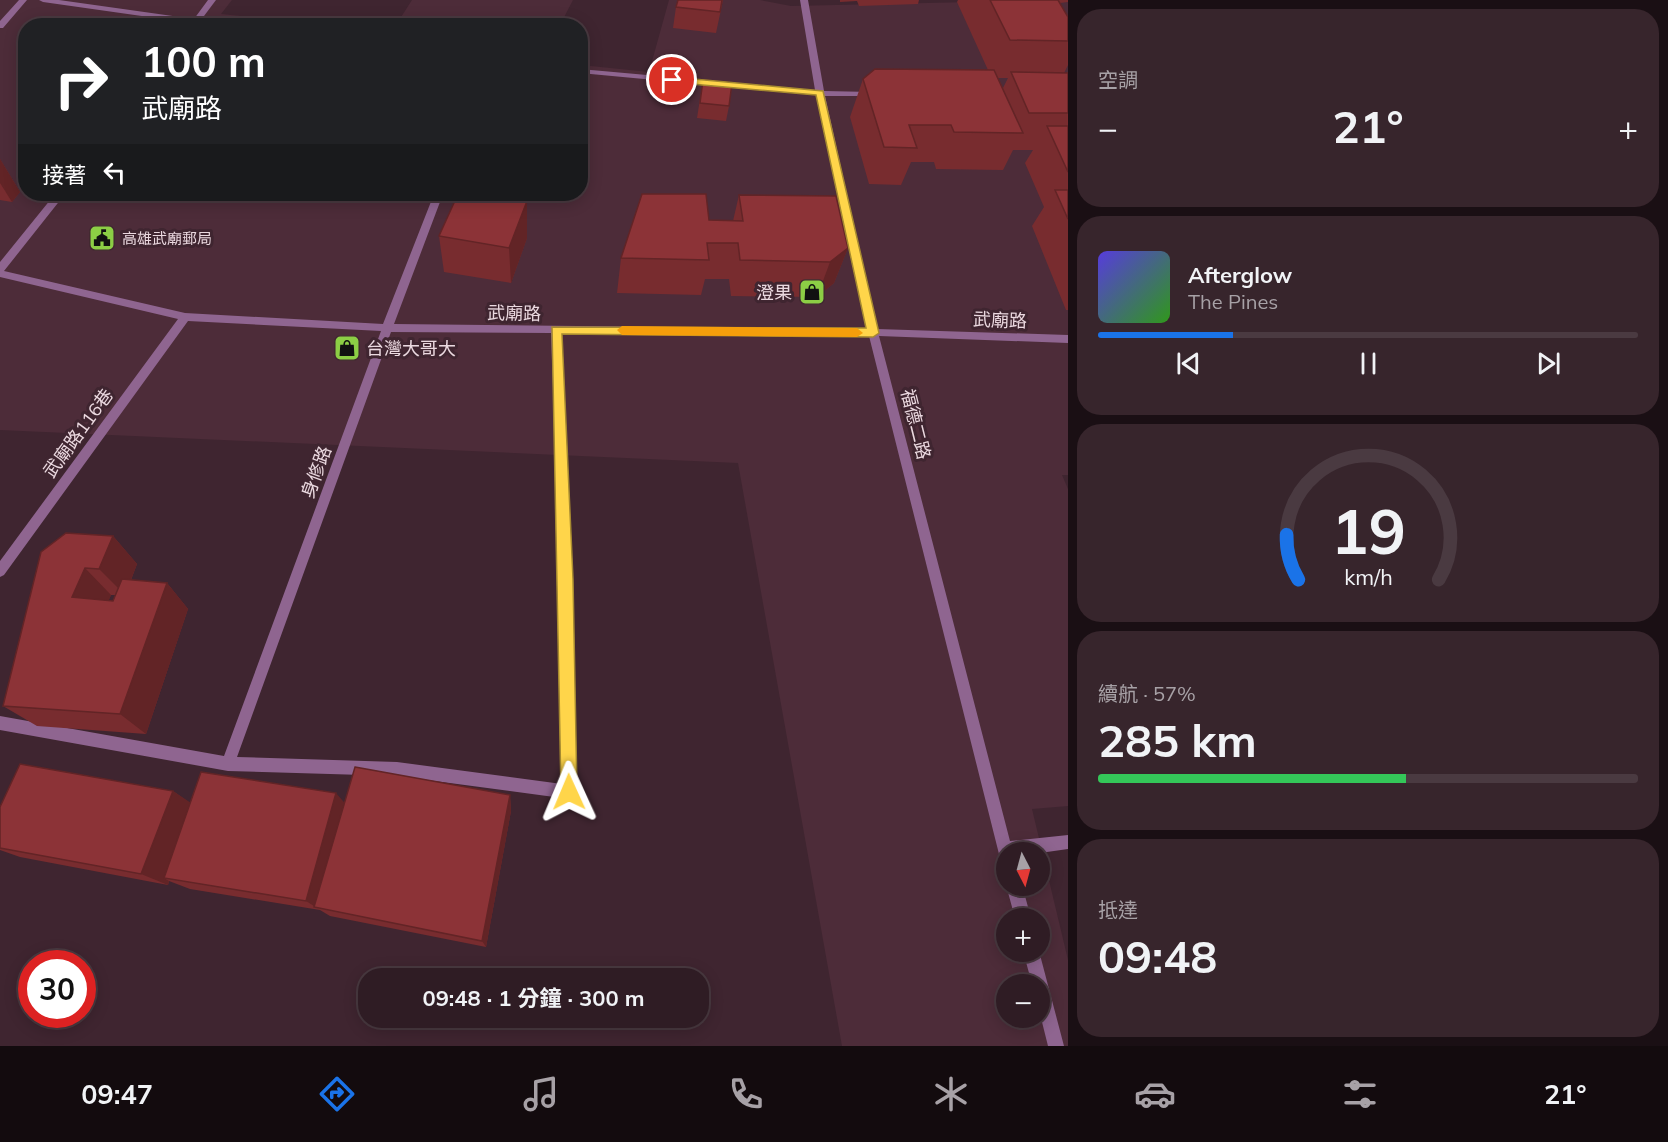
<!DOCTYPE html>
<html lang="zh-TW">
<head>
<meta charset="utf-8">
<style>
  :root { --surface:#2f1c24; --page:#37252c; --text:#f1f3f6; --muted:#a7a1a6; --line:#4a3a41; --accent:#1a73e8 }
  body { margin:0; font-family:Mulish,"Noto Sans TC",sans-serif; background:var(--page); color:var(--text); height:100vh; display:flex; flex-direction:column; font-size:22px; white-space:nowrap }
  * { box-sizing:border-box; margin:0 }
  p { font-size:20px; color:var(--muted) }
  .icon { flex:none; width:33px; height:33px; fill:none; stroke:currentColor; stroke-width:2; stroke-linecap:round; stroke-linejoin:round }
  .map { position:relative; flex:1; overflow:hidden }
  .details { display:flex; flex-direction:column; gap:9px; padding:9px; background:#1a0f14; width:600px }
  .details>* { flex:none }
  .hud { position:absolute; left:18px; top:18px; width:570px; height:183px; border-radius:24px; box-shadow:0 3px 15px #0003,0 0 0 2px var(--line); background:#202124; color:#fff; overflow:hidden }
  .needle { width:39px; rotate:174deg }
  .fabs { position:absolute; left:996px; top:842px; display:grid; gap:12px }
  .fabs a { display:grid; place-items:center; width:54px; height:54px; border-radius:50%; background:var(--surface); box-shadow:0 3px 15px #0003,0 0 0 2px var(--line); font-size:30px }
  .speed { position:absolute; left:18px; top:950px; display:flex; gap:12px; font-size:30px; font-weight:700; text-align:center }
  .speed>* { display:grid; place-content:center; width:78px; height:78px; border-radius:50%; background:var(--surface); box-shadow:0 3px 15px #0003,0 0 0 2px var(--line); line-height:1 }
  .speed .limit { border:9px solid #d22; background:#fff; color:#111 }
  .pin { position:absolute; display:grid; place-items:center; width:51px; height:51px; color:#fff; margin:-26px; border:3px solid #fff; border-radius:50%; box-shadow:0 2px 6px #0007 }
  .me { position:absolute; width:66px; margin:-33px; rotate:359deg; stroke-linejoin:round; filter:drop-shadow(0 0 4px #0008) }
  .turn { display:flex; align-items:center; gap:21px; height:126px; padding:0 24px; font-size:27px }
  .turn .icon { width:78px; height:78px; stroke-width:2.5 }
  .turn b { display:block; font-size:42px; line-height:51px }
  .then { display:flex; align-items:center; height:57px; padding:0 24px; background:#0003; gap:12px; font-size:22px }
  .big { font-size:45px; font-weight:700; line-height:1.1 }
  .details .card { flex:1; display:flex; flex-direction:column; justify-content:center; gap:9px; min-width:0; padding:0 21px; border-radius:24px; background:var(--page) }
  .details .dial { align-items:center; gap:0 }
  .dial svg { height:156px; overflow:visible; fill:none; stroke:var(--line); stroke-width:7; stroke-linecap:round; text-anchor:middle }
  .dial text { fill:var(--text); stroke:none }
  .song { display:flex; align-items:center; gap:18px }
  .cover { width:72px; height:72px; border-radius:9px; background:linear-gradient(135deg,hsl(250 70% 55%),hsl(110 70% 35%)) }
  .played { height:6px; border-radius:3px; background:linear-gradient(90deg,var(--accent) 25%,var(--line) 25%) }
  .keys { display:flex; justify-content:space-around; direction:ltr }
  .heat { display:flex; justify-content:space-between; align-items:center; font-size:33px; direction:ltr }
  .charge { height:9px; border-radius:4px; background:linear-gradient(90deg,#34c759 57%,var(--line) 0) }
  .trip { position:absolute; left:358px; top:968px; width:351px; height:60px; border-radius:24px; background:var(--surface); box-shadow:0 3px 15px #0003,0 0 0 2px var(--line); font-weight:700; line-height:60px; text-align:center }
  .dock { display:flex; height:96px; justify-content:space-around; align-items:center; background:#130b0e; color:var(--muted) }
  .dock .icon { width:42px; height:42px }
  .dock .current { color:var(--accent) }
  .dock b { font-size:27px; color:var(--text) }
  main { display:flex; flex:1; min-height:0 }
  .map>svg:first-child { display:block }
</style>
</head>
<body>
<main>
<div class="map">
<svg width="1068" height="1046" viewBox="0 0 1068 1046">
  <rect width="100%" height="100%" fill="#3f2530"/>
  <path fill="#4d2c39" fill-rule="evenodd" d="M0,0H232L221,14L334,25L26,26V194H580L581,65L649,72L669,0H760L791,6L1068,0V475H1062L1068,489V806L1032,809L1068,960V1046H842L738,463L0,430ZM1006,852H1040V885H1006ZM1006,918H1040V951H1006ZM1006,984H1040V1017H1006Z
    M412,0H573L560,25H396Z"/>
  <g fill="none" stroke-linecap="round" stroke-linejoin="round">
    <path fill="#8f6590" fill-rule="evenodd" d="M19,0H27L3,28H0V21Z
      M39,0H59L194,19L208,0H216L201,20L234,26L198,24L189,26L191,23L43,2Z
      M800,0H808L824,91L872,92L876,94L872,96H825L877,329L1068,335V343L879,336L1010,841L1068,835V849L1040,853L1006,852V861L1001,859L999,854L869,336L561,333L572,579L576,792L574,797L569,799L397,776L228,771L0,730V716L224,756L381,331L188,321L4,575L0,577V561L178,319L0,277V262L55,194H65L4,271L185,313L383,324L434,194H443L394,324L867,329L816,95L580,73V69L815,90ZM391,332L551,333L560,579L562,784L397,762L237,757Z
      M1006,885H1022L1031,918H1015Z
      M1023,951H1039L1064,1046H1048L1040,1014V984H1032Z"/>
  </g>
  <path fill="#782c2f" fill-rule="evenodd" d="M723,0L716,33L673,28L676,7Z
    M840,0H919L918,4L859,6L857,1L840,2Z
    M958,0H1068V2L1060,3L1068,17V65L1064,73H1068V310H1066L1032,226L1044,207L1025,163L1033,150H1013L1003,170L936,169L934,162H911L901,185L869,184L850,117L863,79L988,70L957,2ZM998,78H1008L1003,88Z
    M703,80L729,106L726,121L697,118Z
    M0,159L20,192L12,202L0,200Z
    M739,195L848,248L834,283L817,297L731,296L729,279H705L701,295L617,293L621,258L709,220L733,221Z
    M439,236L527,238L511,283L444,272Z
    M113,536L137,564L131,580L167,583L188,609L146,734L37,726L3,706L41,552ZM111,595H116L113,601H108Z
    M173,791L190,803H345L510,795L511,811L486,947L330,916L320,910L190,889L169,881L168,885L20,857L0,850V807Z"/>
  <path fill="#622426" d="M0,159L20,192L12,202L0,183Z
    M527,201V238L511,283L509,248Z
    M848,248L834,283L817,297L830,262Z
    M113,536L137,564L125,595L99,569Z
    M85,568L111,595L100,623L72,597Z
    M167,583L188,609L146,734L120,714Z
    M173,791L197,807L164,878L169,881L168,885L141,874Z
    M336,793L349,808L317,908L306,901Z
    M510,795L511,811L486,947L482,941Z"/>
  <path fill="#8c3337" stroke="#622426" stroke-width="1.5" d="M678,0H722L720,12L676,7Z
    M990,0H1058L1068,17V41L1010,40Z
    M875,69L994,70L1023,133L954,132L951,125H909L917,148L884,147L863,79Z
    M1011,72L1068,73V113H1029Z
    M703,80L732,83L729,106L700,103Z
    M1047,126H1068V172Z
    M1055,190H1068V219Z
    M458,194H479L527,201L509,248L439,236Z
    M642,194H706L709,220L743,221L739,195L836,196L848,248L830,262L740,260L738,243H707L709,260L621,258Z
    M66,533L113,536L99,569L85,568L72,597L113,601L122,579L167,583L120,714L3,706L41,552Z
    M20,764L173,791L141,874L0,848V807Z
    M355,767L510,795L482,941L314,907Z
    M201,772L336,793L306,901L164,878Z"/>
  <path fill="#ffd54a" stroke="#a68a30" stroke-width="1.5" d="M672,77L823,91L879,333L873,337L562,334L573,579L577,792L575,798L569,800L563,798L561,792L552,327L866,328L816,95L669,82V78Z"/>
  <path fill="#f59e0b" d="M622,326L857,328L863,333L857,337L622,335L617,330Z"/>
  <defs>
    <g id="civic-square" transform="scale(1.35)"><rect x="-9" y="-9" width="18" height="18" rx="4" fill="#8cce45" stroke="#3f2530"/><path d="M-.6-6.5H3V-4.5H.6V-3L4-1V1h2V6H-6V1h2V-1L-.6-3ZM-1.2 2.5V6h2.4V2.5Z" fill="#111"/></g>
    <g id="shop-square" transform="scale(1.35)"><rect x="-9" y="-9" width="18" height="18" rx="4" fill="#8cce45" stroke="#3f2530"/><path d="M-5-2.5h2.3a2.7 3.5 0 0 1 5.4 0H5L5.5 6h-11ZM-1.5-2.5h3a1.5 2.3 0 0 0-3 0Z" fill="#111"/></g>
  </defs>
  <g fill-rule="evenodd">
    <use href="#civic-square" x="102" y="238"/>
    <use href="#shop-square" x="812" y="292"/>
    <use href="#shop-square" x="347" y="348"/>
  </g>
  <g text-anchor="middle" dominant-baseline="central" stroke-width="6" stroke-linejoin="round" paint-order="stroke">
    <g font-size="15" fill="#ebd9e0" stroke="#3f2530" text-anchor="start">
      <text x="122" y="238">高雄武廟郵局</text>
    </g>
    <g font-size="18" fill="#ebd9e0" stroke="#3f2530" text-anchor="end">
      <text x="792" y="292">澄果</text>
      <text x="366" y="348" text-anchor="start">台灣大哥大</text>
    </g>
    <g font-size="18" fill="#ebd9e0" stroke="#3f2530">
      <text transform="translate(514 313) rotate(1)">武廟路</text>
      <text transform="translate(1000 320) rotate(2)">武廟路</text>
      <text transform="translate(916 424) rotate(76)">福德二路</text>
      <text transform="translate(78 433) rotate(-54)">武廟路116巷</text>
      <text transform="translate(316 472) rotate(-70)">身修路</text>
    </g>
  </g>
</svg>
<div class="fabs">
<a><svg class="needle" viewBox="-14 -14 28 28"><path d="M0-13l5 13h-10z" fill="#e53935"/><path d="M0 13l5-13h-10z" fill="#a7a1a6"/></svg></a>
<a>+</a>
<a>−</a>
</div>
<div class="speed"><div class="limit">30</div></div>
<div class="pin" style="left:672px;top:80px;background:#d93025"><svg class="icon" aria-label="arrive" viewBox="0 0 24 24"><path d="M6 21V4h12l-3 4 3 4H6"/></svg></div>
<svg class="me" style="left:569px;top:792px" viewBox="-20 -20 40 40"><path d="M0-17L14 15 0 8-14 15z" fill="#ffd54a" stroke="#fff" stroke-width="4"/></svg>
<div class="trip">09:48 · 1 分鐘 · 300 m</div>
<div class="hud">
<div class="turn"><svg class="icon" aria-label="right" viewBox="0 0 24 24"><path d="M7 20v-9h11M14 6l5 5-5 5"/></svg><div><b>100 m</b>武廟路</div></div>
<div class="then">接著<svg class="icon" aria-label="left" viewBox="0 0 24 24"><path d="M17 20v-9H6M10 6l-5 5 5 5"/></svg></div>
</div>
</div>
<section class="details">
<div class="card"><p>空調</p>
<div class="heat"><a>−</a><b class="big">21°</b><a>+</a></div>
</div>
<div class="card">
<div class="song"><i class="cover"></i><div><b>Afterglow</b><p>The Pines</p></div></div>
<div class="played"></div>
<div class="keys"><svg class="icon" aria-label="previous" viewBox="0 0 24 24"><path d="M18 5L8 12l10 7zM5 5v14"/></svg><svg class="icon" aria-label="pause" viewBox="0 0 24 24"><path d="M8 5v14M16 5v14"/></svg><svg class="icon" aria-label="next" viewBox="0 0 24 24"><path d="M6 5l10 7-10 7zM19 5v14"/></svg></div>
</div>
<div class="card dial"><svg viewBox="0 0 100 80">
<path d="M14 69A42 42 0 1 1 86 69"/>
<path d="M14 69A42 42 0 0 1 8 46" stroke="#1a73e8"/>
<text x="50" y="56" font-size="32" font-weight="700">19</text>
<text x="50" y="72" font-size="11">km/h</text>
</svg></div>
<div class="card"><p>續航 · 57%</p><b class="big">285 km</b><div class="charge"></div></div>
<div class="card"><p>抵達</p><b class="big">09:48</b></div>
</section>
</main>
<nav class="dock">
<b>09:47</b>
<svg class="icon current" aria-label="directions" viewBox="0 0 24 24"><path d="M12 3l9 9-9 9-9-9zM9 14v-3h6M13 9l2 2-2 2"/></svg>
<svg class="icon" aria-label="music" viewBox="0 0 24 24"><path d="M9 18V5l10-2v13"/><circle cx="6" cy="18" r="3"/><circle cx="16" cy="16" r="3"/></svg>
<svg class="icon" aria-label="phone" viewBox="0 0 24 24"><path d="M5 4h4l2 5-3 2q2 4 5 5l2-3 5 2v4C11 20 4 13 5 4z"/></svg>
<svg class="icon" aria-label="climate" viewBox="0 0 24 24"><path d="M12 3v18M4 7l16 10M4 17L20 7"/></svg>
<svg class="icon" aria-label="car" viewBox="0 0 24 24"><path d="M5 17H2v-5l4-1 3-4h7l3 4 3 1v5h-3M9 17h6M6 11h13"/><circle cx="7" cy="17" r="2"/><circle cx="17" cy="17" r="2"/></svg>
<svg class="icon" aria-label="filters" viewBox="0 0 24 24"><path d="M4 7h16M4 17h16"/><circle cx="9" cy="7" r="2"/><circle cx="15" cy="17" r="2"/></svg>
<b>21°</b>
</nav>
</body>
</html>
